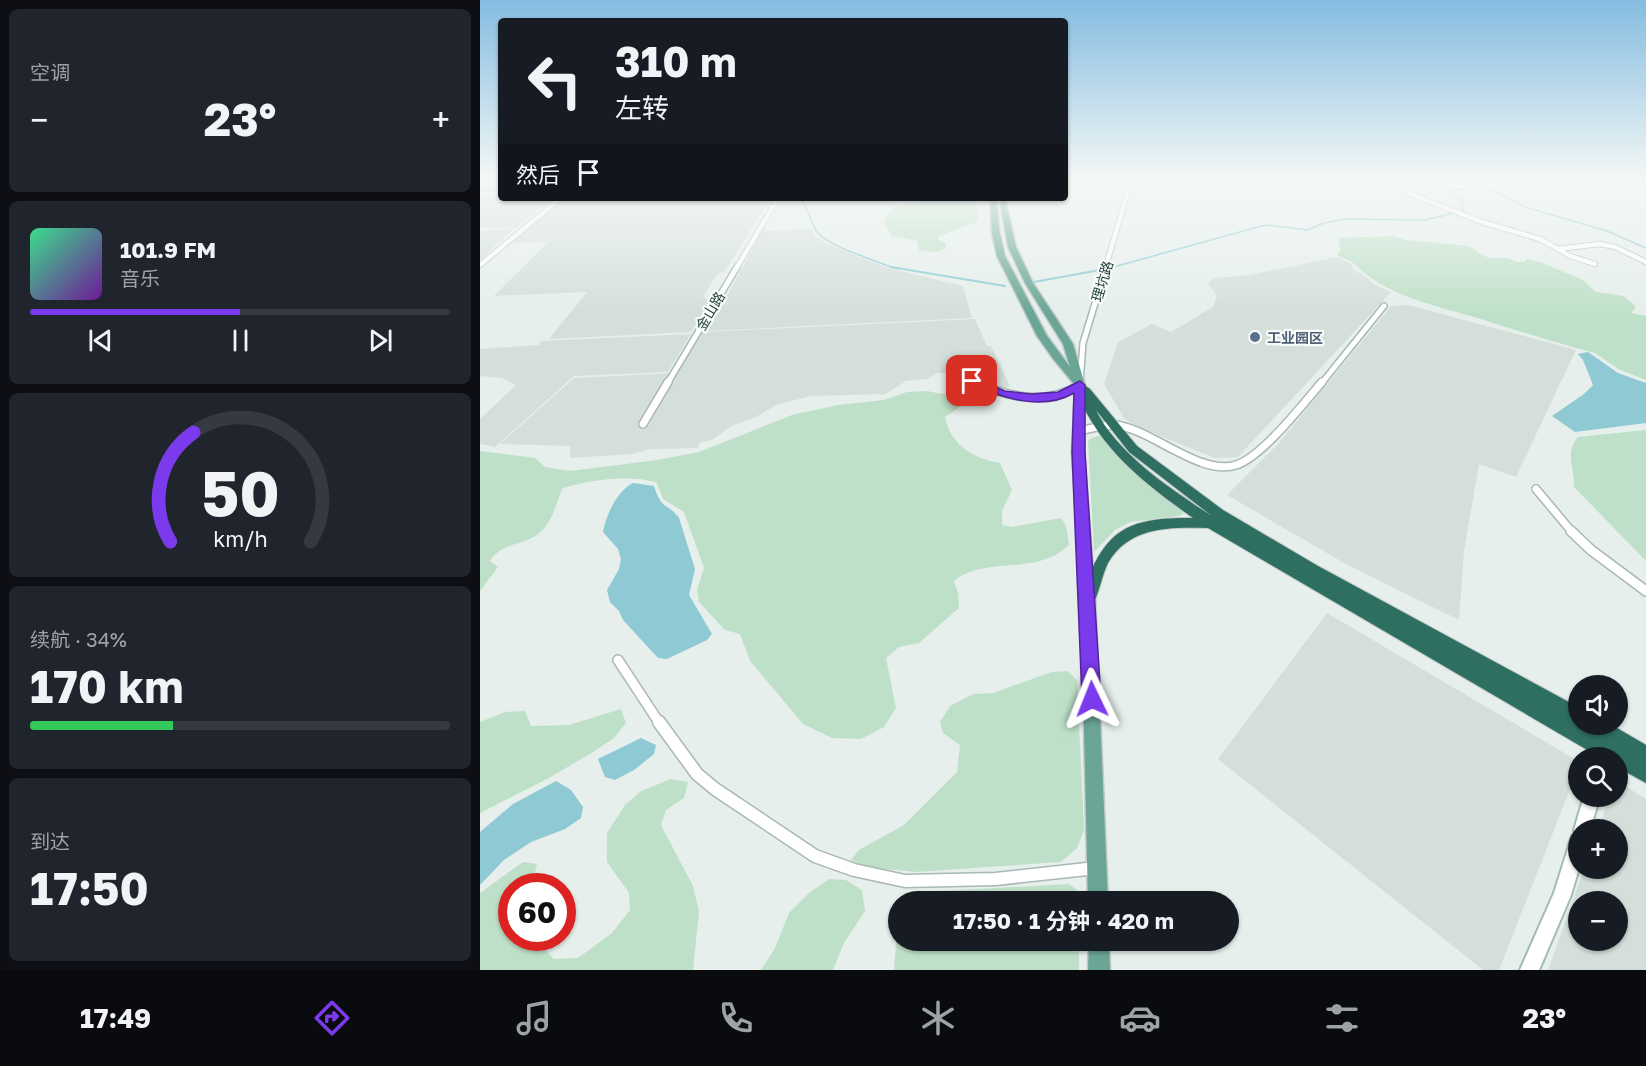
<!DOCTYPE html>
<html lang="zh">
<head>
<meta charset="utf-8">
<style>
  :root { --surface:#171b24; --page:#20242c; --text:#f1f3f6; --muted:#9ea1a6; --line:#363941; --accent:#7c3aed }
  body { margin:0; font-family:"Golos Text","Noto Sans SC",sans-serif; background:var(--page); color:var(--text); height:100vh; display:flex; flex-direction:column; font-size:22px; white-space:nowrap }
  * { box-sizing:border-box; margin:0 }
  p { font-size:20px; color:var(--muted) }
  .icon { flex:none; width:33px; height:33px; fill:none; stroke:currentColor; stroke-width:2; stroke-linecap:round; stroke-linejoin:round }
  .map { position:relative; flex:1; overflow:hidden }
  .details { display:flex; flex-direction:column; gap:9px; padding:9px; background:#0d0f14; width:480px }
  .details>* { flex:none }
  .banner { position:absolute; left:18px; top:18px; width:570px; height:183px; border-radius:6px; box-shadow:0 2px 4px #0004; background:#171b24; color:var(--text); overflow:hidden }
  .controls { position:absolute; left:1088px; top:675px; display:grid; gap:12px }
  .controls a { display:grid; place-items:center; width:60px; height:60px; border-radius:50%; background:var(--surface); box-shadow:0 2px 4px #0004; font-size:30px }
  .speed { position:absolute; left:18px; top:873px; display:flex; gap:12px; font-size:30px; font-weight:700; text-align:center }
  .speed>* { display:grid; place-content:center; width:78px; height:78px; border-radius:50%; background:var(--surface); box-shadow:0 2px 4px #0004; line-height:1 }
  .speed .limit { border:9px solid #d22; background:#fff; color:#111 }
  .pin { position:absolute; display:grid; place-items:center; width:51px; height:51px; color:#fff; margin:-26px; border-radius:12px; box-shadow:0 3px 9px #0006 }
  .me { position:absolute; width:66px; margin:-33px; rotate:358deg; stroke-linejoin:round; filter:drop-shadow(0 0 4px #0008) }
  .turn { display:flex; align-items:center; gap:21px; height:126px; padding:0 18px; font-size:27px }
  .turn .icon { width:78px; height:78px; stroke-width:2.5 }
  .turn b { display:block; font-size:42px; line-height:51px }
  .then { display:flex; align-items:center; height:57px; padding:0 18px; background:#0003; gap:12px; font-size:22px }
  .big { font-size:45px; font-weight:700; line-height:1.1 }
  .details .widget { flex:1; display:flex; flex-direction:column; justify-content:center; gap:9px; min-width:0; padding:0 21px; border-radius:9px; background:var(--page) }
  .details .dial { align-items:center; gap:0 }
  .dial svg { height:156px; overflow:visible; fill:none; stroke:var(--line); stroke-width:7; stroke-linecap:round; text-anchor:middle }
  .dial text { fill:var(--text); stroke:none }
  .song { display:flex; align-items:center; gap:18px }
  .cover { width:72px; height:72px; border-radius:9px; background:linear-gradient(135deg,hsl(150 70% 55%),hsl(280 70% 35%)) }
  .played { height:6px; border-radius:3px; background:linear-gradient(90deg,var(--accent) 50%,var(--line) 50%) }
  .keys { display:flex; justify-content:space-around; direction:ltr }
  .heat { display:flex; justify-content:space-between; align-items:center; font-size:33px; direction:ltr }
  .charge { height:9px; border-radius:4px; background:linear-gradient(90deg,#34c759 34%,var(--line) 0) }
  .trip { position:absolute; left:408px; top:891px; width:351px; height:60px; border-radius:30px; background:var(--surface); box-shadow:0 2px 4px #0004; font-weight:700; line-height:60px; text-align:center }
  .tabs { display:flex; height:96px; justify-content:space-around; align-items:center; background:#090b0e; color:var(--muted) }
  .tabs .icon { width:42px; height:42px }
  .tabs .current { color:var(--accent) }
  .tabs b { font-size:27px; color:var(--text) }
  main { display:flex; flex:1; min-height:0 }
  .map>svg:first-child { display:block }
</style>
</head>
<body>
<main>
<section class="details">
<div class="widget"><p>空调</p>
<div class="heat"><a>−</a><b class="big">23°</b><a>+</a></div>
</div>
<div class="widget">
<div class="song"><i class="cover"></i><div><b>101.9 FM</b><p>音乐</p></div></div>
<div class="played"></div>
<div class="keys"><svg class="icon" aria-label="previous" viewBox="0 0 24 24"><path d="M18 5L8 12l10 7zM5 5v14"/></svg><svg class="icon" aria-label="pause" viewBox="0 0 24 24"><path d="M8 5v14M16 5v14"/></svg><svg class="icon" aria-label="next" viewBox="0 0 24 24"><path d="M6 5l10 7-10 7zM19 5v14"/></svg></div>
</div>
<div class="widget dial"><svg viewBox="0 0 100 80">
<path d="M14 69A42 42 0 1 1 86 69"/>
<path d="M14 69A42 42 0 0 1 26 13" stroke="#7c3aed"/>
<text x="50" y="56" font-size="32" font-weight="700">50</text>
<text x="50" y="72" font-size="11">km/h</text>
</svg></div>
<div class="widget"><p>续航 · 34%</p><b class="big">170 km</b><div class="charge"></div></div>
<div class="widget"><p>到达</p><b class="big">17:50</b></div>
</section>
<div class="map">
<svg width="1166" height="970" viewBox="0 0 1166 970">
  <rect width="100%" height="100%" fill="#e6efeb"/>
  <path fill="#d4dfda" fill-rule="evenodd" d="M918,178L971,179L987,178L973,180L983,185L952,188Z
    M1010,178L1089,179L1106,178L1092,180L1098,184L1064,185L1074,190H1058Z
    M0,195H21V198H72L37,227L0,228Z
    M84,198H284L279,205L285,207L245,271L237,274L223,297L230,301L211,332L69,339L107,292L14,296L68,242L32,243Z
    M326,198H436V201L336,204Z
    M33,229L1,259H0V231Z
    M332,229L335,236L348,244L408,268L483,286L492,318L225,331L248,294L282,231Z
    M857,257L871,264L874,270L887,277L892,283L911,292L758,457L734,458L654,425L644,418L624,384L638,342L672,324L691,332L733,307L737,296L728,283L734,278L769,275Z
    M928,305L1096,350L1036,477L999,464L984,551L979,620L866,564L747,495L798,444L911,306Z
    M495,319L507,346H511L530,386L525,388L470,373H457L447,379L426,381L406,394L331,396L296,405L276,417L251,426L232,440L221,442L217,448L171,449L152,454L90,458V446L20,444L94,378L197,373L223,332Z
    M211,334L188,372L94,376L15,447L0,444V419L36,385L22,378L0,376V349L59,345L61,341Z
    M847,613L1098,761V769L1019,970H1003L738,759Z
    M1137,781L1166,799V970H1068L1104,869L1137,868V830L1118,829L1130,797L1137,796ZM1098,902H1137V940H1098Z"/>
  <path fill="#bfe0c8" d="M444,198H493C499,207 501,213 495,223L459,236V240L466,243L465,249L455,252L439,250L437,241L412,236L404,222C415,196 427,211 444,198Z
    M914,236L926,240L989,246L1002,255L1010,258H1028L1036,262H1045L1046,259L1060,262L1103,280L1116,292L1144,296L1156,307L1151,313L1166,316V380L1140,370L1115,353C1076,343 1039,331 1001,319C955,305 907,297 873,263C868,259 861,258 857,255L861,250L858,241L860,238Z
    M447,391L478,397L481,406L465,417C470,444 493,459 520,463L532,490L522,511V525L532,527L581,518L586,526L589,545C556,577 506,555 474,581L478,593L479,608L439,643L419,647L406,658L416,708L404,727L381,739L352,738L323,724L303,700L270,661L260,634L245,630L219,602L217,590L224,568L204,512L183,499L177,483C155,474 104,480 82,489C76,504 72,524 58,534C42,546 22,542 10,561L18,567L0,591V451L55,458L65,467L90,471L177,460L219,452L312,415L358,405L404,400L427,392Z
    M1166,430V561L1094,487C1095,467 1084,454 1098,437Z
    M620,435L701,509L703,514L699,516L650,522L635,530L614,552L608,440Z
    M588,671L597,680L604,830L597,848L581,862L436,872L385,867L371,860L379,850L424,825L477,772L480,745L463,733L460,722L470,706L493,694L513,693L572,672Z
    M141,709L146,723L134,738L113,752L69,778L0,813V722L25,712L45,711L51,726L89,725Z
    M191,779L208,782L204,798L186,810L181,825L213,886L219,911L213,970H0V893L43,862L57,864L52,886H32V938H54L74,959L98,958L132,933L150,910L149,893L127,862V833L145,805L161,791Z
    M349,879L366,880L382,890L385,911L364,943L353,970H281L295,948L309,913L329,893Z
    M589,884L597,890V901H422L424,893Z
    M418,918V940L599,941V970H414Z"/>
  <path fill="#8ec9d4" d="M1108,352L1138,373L1166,383V423L1095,432L1072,416L1104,394L1113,385L1103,360L1098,354Z
    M153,483L174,486C182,511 187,502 199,518L215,569L209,595L232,634L227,640L187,659L178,658L143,620L139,611L130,602L127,590L139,569L141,559L138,549L123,532C126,515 137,491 153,483Z
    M161,738L176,745L174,754L154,770L135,780L125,777L118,759Z
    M76,781L91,790L103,807L101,818L85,829L51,842L24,860L0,885V832L33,804Z"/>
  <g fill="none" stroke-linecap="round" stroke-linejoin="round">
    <path stroke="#8ec9d4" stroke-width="1.5" d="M0,191L21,185
      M6,191L21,190
      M321,198C327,207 333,227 337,232C350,247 392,259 411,267L420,269
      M630,268L785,225L827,230L844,223L865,219L945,220L983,211L982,201L970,191L985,189L993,185H1004L1045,207L1127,231L1166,248"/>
    <path stroke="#8ec9d4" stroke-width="2" d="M411,267L525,286
      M630,268L633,267
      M554,282L620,270"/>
    <g stroke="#a8b8b2" stroke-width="6">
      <path id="street-far4" d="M890,178L1002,222L1060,239L1078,249L1120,244L1135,247L1166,262
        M1078,249L1090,256L1115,264
        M0,265L81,198
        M256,269L298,198
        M625,269L652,178"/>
    </g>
    <g stroke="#a8b8b2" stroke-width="8">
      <path id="street-far3" d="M474,377L495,384
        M187,384L257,267
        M600,384L603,343L626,267
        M841,384L904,306"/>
    </g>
    <g stroke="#a8b8b2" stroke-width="10">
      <path id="street-far2" d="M491,382C528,396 564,407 600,385V382
        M163,424L188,382
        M599,431C610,429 624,424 635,425C670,428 721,477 756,465C782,457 823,404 842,382
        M1056,489L1092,532"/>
    </g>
    <g stroke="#a8b8b2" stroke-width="12">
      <path id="street-far1" d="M1091,531L1111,550L1166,591
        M138,660L180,724"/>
    </g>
    <g stroke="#a8b8b2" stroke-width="15">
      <path id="street" d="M179,722L217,774L235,789L335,856L374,870L425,881L516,879L616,868"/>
    </g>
    <g stroke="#a4bbb3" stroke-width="4">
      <path id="secondary" d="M1104,796H1120L1110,830H1098L1099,868L1091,895L1059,970H1040L1074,893L1092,836L1096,835L1094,830Z"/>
    </g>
    <g stroke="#c2cac8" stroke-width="3">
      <path id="primary" d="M510,198H516L520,234L525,256L567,336L590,367L583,344L545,283L528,247L519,198H525L536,247L553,283L593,344L605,385L604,452L615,598L628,902H608L601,598L592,452L595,385L574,360L557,336L517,256L512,234Z
        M609,940H629L630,970H608Z"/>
    </g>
    <g stroke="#c2cac8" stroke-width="2">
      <path id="highway" d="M600,382L610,389L657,446L743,510L838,566L1098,707V724L1103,726L1102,724H1130L1166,745V783L1137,767V758H1121L728,528C691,527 649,526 628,563C622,575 620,590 614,602L608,604L602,602L600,598C624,533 641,517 713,518C661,481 616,446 594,385ZM616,410L649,452L732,516C692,490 637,454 616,410Z"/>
    </g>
    <use href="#street-far4" stroke="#fff" stroke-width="4.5"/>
    <use href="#street-far3" stroke="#fff" stroke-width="5"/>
    <use href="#street-far2" stroke="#fff" stroke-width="7"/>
    <use href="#street-far1" stroke="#fff" stroke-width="9"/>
    <use href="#street" stroke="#fff" stroke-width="12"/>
    <use href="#secondary" fill="#fff" fill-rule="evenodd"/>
    <use href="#primary" fill="#6aa596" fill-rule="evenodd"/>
    <use href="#highway" fill="#2f6f62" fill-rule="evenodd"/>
  </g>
  <linearGradient id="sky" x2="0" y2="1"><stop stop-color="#84bce0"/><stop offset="0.57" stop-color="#f4f8f6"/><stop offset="1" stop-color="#f4f8f6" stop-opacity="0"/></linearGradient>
  <rect width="1166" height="314" fill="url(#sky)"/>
  <path fill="#7c3aed" stroke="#51269a" stroke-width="1.5" d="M492,377L525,391L551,394L578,392L600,381L605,385V452L621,699L618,705L612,707L605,705L602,699L592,452L594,393C562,412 519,397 488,383L487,381Z"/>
  <circle fill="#5c6f8a" stroke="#f7fbf9" stroke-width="2" cx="775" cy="337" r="6"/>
  <g text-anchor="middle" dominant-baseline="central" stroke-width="4.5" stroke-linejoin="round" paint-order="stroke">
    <g font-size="14" fill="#24423a" stroke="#f7fbf9">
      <text transform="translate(622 281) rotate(-73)">理坑路</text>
      <text transform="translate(230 311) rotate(-59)">金山路</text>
    </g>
    <g font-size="14" font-weight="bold" fill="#4e5e75" stroke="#f7fbf9" text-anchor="start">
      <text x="787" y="337">工业园区</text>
    </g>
  </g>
</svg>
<div class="controls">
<a><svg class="icon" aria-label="sound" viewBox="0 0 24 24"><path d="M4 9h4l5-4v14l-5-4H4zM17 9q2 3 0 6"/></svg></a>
<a><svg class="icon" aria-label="search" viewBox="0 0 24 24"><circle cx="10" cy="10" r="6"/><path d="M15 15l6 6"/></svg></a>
<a>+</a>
<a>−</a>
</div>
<div class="speed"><div class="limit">60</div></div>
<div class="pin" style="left:492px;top:381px;background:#d93025"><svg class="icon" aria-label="arrive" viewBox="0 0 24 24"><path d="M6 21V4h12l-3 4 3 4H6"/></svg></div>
<svg class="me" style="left:612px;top:699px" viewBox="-20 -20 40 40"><path d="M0-17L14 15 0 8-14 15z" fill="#7c3aed" stroke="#fff" stroke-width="4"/></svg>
<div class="trip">17:50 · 1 分钟 · 420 m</div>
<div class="banner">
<div class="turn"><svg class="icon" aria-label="left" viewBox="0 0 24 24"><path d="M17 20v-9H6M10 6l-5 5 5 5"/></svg><div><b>310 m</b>左转</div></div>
<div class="then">然后<svg class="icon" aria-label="arrive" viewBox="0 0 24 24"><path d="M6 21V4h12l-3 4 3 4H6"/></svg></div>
</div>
</div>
</main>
<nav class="tabs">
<b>17:49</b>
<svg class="icon current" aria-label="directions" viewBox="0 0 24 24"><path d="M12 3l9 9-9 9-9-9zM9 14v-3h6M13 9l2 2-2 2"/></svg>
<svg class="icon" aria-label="music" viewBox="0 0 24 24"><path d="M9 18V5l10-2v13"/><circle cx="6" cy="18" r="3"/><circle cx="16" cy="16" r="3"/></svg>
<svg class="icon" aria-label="phone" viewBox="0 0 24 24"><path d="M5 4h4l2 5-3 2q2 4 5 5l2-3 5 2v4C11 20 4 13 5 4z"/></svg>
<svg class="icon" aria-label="climate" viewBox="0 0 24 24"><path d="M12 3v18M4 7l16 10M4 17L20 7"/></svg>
<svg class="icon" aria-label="car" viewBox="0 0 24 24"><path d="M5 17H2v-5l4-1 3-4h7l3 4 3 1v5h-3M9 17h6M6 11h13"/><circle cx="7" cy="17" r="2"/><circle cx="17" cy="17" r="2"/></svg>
<svg class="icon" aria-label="filters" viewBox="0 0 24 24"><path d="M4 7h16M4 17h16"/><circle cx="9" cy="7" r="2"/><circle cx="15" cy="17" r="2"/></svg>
<b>23°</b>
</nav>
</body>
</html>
